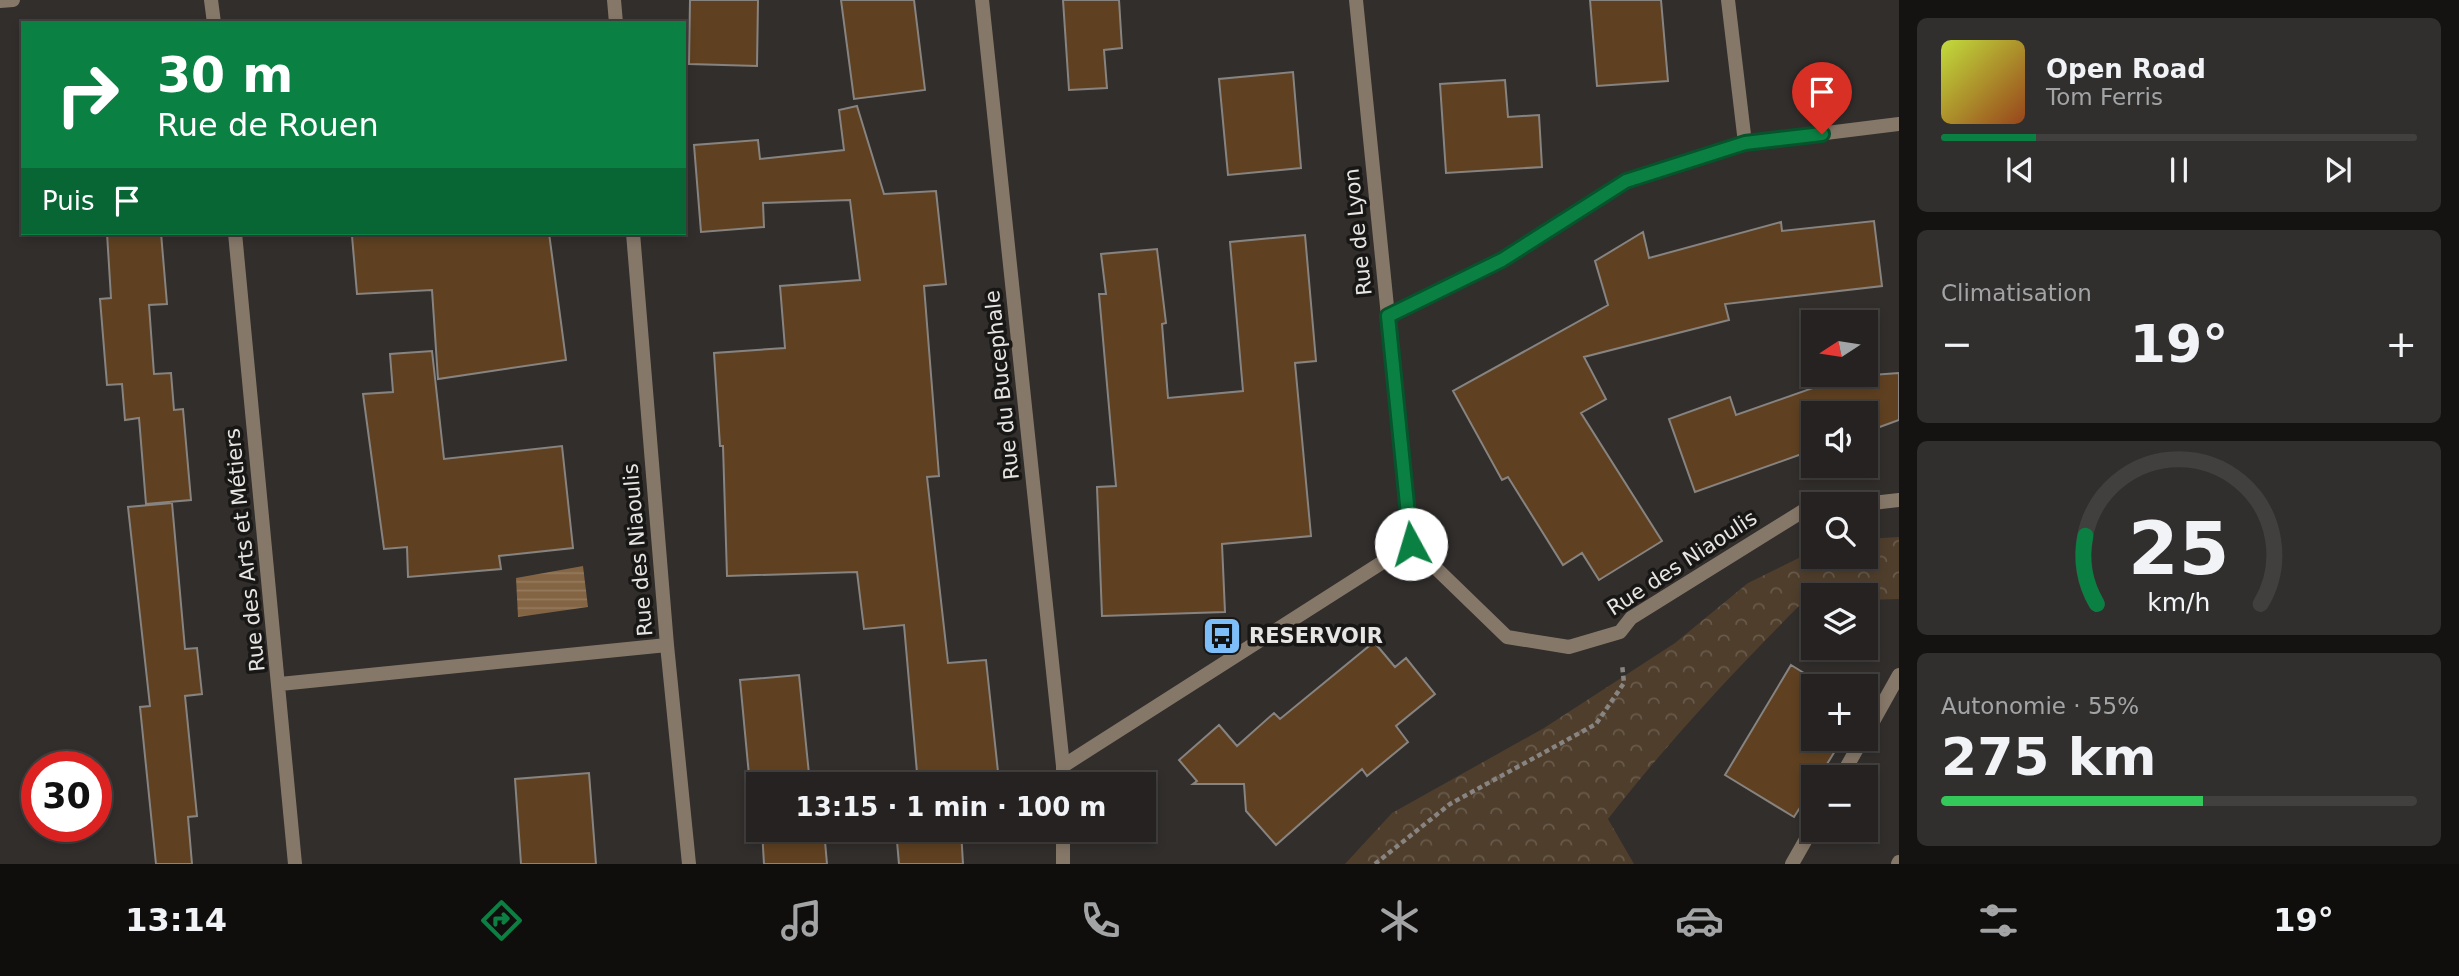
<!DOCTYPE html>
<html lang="fr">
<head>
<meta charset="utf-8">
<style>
  :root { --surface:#252221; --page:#312f2e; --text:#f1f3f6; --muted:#a3a4a5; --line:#423f3f; --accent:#0b8043 }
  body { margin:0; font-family:"DejaVu Sans",sans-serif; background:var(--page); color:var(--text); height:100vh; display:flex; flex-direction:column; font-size:26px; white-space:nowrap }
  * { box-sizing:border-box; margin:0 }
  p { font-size:23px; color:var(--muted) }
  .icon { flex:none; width:38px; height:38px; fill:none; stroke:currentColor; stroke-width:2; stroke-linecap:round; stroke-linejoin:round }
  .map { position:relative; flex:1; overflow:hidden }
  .side { display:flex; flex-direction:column; gap:18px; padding:18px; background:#141312; width:560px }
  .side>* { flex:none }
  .hud { position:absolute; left:21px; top:21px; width:665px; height:214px; border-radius:0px; box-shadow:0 4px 10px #0003,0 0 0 2px var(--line); background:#0b8043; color:#fff; overflow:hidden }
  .needle { width:46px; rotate:258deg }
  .controls { position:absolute; left:1801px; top:310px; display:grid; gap:14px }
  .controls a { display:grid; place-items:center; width:77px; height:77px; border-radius:0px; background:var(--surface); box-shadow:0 4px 10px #0003,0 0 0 2px var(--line); font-size:35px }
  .speed { position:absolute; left:21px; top:751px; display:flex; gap:14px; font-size:35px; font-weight:700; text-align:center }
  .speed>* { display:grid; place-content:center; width:91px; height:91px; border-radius:50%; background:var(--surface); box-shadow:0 4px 10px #0003,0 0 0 2px var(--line); line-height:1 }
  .speed .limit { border:10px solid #d22; background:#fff; color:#111 }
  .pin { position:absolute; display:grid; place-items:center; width:60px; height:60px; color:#fff; margin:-72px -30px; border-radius:50% 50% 50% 0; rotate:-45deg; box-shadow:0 0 7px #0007 }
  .pin .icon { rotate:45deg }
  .me { position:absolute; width:77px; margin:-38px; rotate:354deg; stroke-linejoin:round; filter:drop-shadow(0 0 5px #0008) }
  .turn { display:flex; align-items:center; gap:24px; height:147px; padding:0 21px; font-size:32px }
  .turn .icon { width:91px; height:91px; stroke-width:2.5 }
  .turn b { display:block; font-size:49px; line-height:60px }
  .then { display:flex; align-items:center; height:66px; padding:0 21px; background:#0003; gap:14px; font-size:26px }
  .big { font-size:52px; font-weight:800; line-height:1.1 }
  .side .tile { flex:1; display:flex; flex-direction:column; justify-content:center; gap:10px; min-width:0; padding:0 24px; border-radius:10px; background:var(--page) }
  .side .dial { align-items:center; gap:0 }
  .dial svg { height:182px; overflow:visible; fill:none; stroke:var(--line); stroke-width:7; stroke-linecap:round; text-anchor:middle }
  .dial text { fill:var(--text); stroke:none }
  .song { display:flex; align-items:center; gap:21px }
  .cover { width:84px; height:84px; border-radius:10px; background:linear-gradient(135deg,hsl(70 70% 55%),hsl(20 70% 35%)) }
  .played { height:7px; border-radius:4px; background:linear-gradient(90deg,var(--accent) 20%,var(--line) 20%) }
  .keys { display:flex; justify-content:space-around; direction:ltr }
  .heat { display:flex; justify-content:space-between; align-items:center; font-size:38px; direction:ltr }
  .charge { height:10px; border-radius:5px; background:linear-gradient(90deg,#34c759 55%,var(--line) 0) }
  .trip { position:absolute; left:746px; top:772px; width:410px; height:70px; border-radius:0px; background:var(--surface); box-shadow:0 4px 10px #0003,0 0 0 2px var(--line); font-weight:800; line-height:70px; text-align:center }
  .tabs { display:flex; height:112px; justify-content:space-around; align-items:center; background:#0f0e0d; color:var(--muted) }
  .tabs .icon { width:49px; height:49px }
  .tabs .on { color:var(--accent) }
  .tabs b { font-size:32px; color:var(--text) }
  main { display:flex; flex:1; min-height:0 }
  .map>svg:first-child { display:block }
</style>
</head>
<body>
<main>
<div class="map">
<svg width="1899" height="864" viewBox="0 0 1899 864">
  <defs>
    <pattern id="forest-crowns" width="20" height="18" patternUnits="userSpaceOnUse" patternTransform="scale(1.75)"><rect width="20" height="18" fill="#4f3e2c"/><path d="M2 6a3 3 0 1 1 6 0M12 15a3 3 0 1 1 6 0" fill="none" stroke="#685a4a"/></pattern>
    <pattern id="water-rules" width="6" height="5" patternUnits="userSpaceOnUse" patternTransform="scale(1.75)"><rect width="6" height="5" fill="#836443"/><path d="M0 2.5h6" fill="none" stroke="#957a5e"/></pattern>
  </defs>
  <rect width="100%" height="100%" fill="#312e2c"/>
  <path fill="url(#forest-crowns)" d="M1899,537V599L1866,600V595H1813V602L1802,603C1733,672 1668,742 1608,819L1634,864H1345L1392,813L1544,728L1675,643L1748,583L1813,551V556H1866V539Z"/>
  <path fill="url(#water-rules)" d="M583,566L588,607L518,617L516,578Z"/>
  <path fill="#5f4121" stroke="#878380" stroke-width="2" d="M690,0H758L757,66L689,64Z
    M841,0H914L925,90L854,99Z
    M1063,0H1119L1122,48L1104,50L1107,88L1069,90Z
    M1590,0H1661L1668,81L1597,86Z
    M1293,72L1301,168L1228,175L1219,79Z
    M1505,80L1508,117L1539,115L1542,167L1446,173L1440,84Z
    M857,106L884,194L936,191L946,284L924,286L939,476L927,477L948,663L986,660L999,781L984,784H918L904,625L864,629L857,572L727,576L723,446H720L714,353L785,348L780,286L860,280L850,200L763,203L764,227L701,232L694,145L758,140L760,159L844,150L839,110Z
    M1874,221L1882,286L1725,304L1729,320L1584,357L1606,399L1581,413L1662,541L1599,580L1582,553L1563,565L1508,477L1502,480L1453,391L1608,305L1595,261L1643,232L1649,258L1781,222L1782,231Z
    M107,233H161L167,304L149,305L154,374L171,373L174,410L183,409L191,500L146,504L139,418L125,420L122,384L107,385L100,299L111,298Z
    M395,233H549L566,360L438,379L432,290L357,294L352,236Z
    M1305,235L1316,361L1295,363L1311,536L1222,544L1225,612L1102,616L1097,487L1116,486L1099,294H1106L1101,254L1157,249L1166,323L1162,324L1168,398L1243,391L1230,242Z
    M432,351L444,459L562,446L573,548L499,556L501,569L408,577L407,547L384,549L363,394L393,392L390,354Z
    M1899,373V420L1866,432V413H1813V450L1695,492L1669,419L1730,397L1736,415L1844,377Z
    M172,503L185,649L197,648L202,694L185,696L197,816L188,817L192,864H156L140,707L150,706L128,507Z
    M1374,642L1395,667L1406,658L1435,694L1396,726L1408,742L1367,776L1362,769L1276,845L1246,811L1244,784H1193L1197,781L1179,760L1219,725L1237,746L1274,713L1280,719Z
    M1791,665L1825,686H1813V738H1843L1819,777H1813V787L1794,817L1725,775Z
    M799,675L810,784L750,786L740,680Z
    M589,773L596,864H521L515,779Z
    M762,830H824L827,864H764Z
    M896,830H961L963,864H899Z"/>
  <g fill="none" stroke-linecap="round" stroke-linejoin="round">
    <path stroke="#878482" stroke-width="4.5" stroke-dasharray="5 3.5" stroke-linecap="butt" d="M1375,864L1450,804L1596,724L1624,683L1622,664"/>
    <path stroke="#867869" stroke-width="14" d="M1866,734L1899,675
      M1841,777L1863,738
      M1792,864L1813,827
      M1898,864L1899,862"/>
    <path stroke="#867869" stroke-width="14" d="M211,0L214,23
      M614,0L616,23
      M982,0L1063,766
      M1356,0L1411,544
      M1728,0L1745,143
      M0,1L13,0
      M235,233L295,864
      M633,233L667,645L689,864
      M1388,315L1502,260L1626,181L1745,143L1899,124
      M1864,504L1899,500
      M280,684L667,645
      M1063,784V766L1411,544L1507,637L1569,647L1620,632L1631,618L1803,511L1813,510
      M1063,864V830"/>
  </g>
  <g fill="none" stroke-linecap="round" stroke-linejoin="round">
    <g stroke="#07532c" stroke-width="18">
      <path id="route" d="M1411,544L1388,316L1502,260L1626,181L1745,143L1822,134"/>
    </g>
    <use href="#route" stroke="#0b8043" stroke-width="12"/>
  </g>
  <defs>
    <g id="bus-square" transform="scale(2.0125)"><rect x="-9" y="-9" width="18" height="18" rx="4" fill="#7dbef9" stroke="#181715"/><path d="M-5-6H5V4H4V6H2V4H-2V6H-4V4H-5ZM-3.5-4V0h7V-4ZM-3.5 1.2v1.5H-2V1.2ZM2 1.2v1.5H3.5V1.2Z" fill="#111"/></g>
  </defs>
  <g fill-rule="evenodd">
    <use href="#bus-square" x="1222" y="636"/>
  </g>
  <g text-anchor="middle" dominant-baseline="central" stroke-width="7" stroke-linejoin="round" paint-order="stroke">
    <g font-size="21" fill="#e7e5e3" stroke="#181715">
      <text transform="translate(1358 232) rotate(-96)">Rue de Lyon</text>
      <text transform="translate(1002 385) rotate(-96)">Rue du Bucephale</text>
      <text transform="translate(245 550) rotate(-96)">Rue des Arts et Métiers</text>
      <text transform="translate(638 550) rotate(-95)">Rue des Niaoulis</text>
      <text transform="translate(1682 563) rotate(-33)">Rue des Niaoulis</text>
    </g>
    <g font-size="21" font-weight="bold" fill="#e7e5e3" stroke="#181715" text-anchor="start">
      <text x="1249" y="636">RESERVOIR</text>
    </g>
  </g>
</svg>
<div class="controls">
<a><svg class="needle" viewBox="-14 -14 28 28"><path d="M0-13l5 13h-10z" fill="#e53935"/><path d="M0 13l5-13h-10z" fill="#a3a4a5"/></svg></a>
<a><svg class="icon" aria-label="sound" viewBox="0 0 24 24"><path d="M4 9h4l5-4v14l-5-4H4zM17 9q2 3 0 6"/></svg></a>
<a><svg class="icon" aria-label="search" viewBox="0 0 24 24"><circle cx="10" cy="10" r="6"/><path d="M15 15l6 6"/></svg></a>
<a><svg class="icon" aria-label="layers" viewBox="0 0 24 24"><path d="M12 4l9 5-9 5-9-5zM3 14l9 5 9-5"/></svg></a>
<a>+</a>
<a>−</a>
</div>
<div class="speed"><div class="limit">30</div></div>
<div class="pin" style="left:1822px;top:134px;background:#d93025"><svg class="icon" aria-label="arrive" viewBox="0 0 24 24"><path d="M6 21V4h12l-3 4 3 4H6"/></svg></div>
<svg class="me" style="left:1411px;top:544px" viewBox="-20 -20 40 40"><circle r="19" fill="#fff"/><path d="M0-13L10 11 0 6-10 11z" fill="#0b8043"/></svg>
<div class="trip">13:15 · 1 min · 100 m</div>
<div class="hud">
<div class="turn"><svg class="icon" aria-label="right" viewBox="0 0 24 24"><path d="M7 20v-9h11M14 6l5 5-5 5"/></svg><div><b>30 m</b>Rue de Rouen</div></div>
<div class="then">Puis<svg class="icon" aria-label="arrive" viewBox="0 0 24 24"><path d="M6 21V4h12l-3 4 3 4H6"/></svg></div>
</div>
</div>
<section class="side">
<div class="tile">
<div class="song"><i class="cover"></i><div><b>Open Road</b><p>Tom Ferris</p></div></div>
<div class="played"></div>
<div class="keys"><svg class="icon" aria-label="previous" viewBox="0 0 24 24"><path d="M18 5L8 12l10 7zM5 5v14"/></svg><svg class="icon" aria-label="pause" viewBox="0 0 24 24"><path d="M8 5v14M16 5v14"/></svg><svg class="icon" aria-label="next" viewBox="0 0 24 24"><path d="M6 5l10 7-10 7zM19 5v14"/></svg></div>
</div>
<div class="tile"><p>Climatisation</p>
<div class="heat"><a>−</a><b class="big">19°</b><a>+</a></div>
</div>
<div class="tile dial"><svg viewBox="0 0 100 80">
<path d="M14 69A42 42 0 1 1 86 69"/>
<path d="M14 69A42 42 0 0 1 9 39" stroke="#0b8043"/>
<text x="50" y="56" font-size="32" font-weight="700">25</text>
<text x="50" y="72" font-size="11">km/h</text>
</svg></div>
<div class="tile"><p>Autonomie · 55%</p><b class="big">275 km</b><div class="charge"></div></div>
</section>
</main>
<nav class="tabs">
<b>13:14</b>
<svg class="icon on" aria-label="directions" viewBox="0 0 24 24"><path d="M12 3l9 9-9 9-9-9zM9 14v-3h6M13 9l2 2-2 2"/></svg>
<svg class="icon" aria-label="music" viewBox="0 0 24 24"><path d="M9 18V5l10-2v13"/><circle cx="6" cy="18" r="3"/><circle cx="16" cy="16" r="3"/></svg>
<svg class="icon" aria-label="phone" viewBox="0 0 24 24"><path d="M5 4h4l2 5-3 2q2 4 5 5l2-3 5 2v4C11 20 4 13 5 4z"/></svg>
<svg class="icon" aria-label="climate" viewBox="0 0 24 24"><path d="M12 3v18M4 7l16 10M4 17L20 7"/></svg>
<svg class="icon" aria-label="car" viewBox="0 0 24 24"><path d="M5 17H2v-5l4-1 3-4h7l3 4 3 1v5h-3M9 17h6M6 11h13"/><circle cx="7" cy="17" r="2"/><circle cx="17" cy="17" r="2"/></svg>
<svg class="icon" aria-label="filters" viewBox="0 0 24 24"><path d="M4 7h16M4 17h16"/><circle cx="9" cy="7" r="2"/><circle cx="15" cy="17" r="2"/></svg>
<b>19°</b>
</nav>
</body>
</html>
